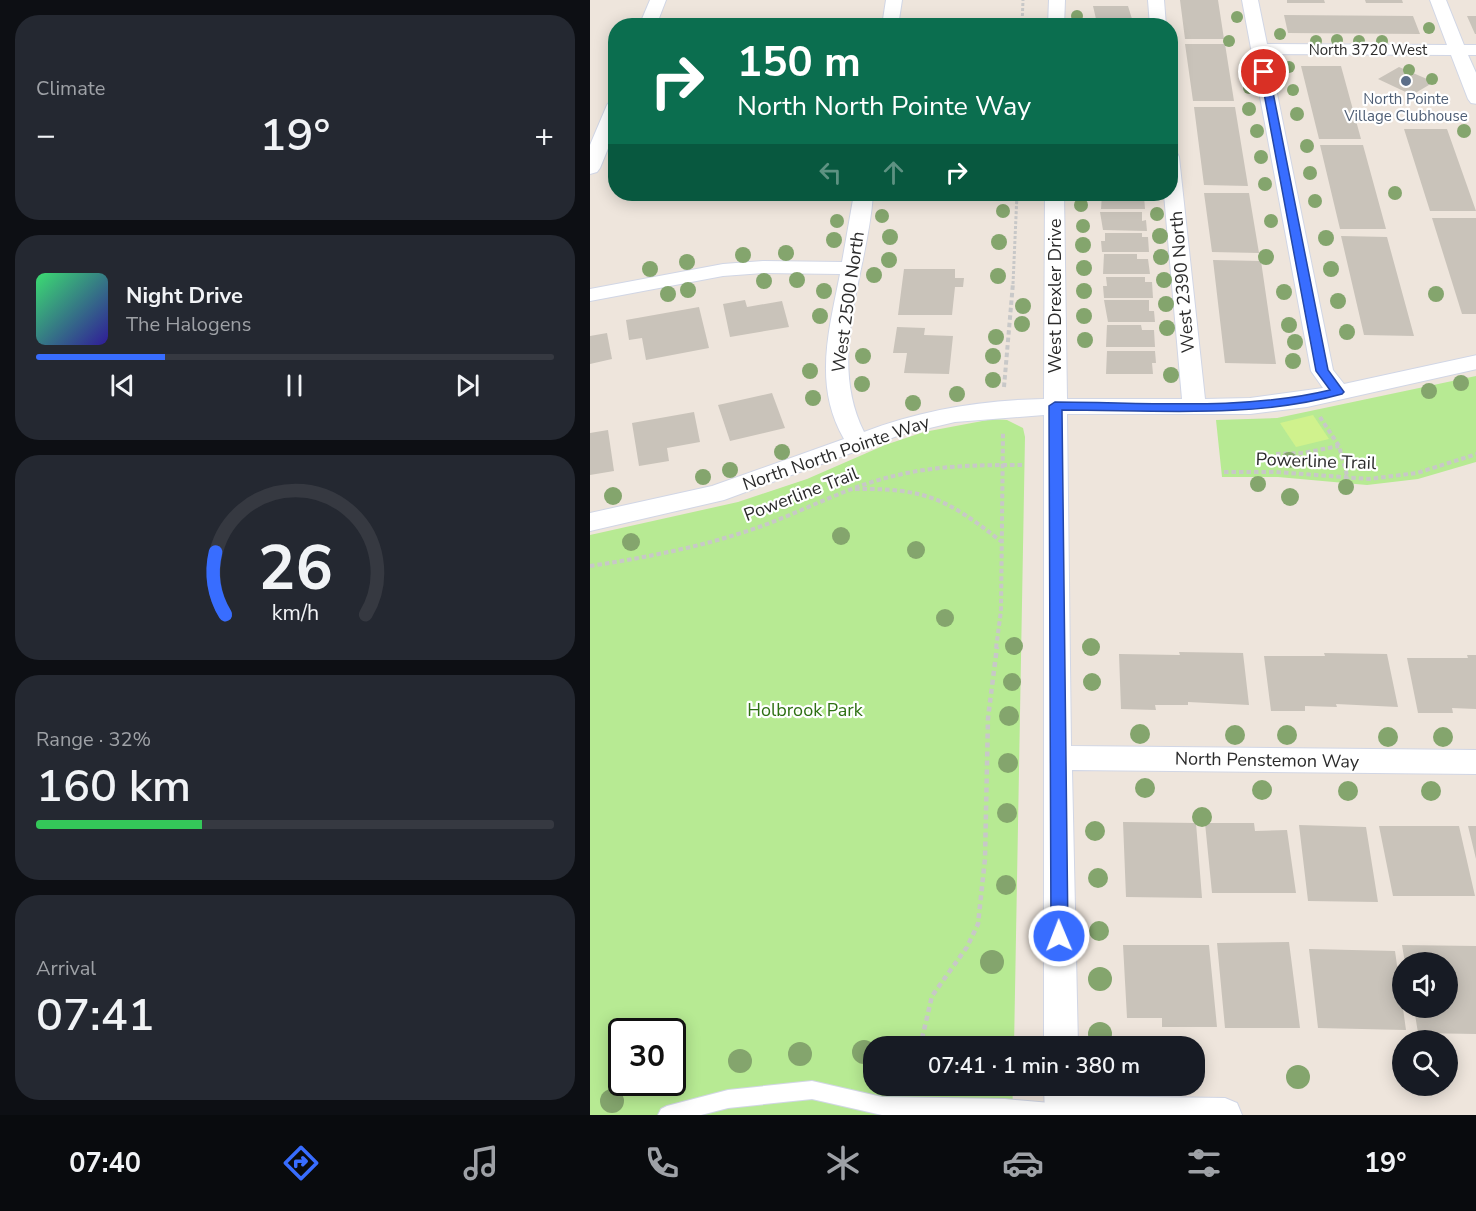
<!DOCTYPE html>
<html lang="en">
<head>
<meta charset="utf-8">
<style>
  :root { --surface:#171b24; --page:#242831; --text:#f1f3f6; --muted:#9ea1a6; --line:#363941; --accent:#386dff }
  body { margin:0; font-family:"Nunito Sans",sans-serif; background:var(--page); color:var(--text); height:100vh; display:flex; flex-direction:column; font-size:22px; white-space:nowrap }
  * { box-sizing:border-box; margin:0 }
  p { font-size:20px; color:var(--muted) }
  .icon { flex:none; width:33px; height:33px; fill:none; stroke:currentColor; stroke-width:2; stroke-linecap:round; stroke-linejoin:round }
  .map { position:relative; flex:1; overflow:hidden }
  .details { display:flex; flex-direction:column; gap:15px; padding:15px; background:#0d0f14; width:590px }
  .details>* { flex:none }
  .hud { position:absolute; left:18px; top:18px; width:570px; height:183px; border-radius:24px; box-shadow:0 3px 15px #0003; background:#0b6e4f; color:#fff; overflow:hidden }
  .controls { position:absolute; left:802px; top:952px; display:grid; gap:12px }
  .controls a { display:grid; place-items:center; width:66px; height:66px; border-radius:50%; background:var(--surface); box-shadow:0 3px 15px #0003; font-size:30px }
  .speed { position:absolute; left:18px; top:1018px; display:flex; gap:12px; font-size:30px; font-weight:700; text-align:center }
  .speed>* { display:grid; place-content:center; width:78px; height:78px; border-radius:50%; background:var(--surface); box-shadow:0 3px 15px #0003; line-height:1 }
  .speed .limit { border:3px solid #111; border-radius:9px; background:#fff; color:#111 }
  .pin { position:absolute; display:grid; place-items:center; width:51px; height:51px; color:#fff; margin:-26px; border:3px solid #fff; border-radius:50%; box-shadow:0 2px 6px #0007 }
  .me { position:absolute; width:66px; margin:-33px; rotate:359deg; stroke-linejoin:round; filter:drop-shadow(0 0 4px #0008) }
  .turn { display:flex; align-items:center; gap:21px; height:126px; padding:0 30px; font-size:27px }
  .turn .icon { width:78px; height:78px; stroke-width:2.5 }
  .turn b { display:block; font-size:42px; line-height:51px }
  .lanes { display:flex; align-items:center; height:57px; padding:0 30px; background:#0003; justify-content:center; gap:30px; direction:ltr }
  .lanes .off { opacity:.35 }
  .big { font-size:45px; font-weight:600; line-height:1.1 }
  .details .tile { flex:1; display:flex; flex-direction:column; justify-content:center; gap:9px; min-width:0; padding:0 21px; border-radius:24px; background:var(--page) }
  .details .dial { align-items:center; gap:0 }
  .dial svg { height:156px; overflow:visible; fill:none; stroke:var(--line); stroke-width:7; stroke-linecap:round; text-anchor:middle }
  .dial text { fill:var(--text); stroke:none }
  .song { display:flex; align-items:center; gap:18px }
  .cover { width:72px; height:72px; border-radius:9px; background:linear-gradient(135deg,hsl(140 70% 55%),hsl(250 70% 35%)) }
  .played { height:6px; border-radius:3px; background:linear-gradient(90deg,var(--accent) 25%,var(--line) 25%) }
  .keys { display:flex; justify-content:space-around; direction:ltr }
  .heat { display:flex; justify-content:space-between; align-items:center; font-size:33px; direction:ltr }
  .charge { height:9px; border-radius:4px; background:linear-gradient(90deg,#34c759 32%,var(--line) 0) }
  .trip { position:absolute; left:273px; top:1036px; width:342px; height:60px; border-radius:24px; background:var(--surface); box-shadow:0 3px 15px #0003; font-weight:600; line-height:60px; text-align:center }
  .dock { display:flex; height:96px; justify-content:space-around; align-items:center; background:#090b0e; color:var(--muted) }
  .dock .icon { width:42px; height:42px }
  .dock .current { color:var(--accent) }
  .dock b { font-size:27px; color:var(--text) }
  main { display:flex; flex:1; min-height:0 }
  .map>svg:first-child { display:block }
</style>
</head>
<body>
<main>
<section class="details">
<div class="tile"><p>Climate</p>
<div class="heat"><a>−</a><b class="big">19°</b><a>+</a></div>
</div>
<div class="tile">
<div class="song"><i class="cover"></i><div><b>Night Drive</b><p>The Halogens</p></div></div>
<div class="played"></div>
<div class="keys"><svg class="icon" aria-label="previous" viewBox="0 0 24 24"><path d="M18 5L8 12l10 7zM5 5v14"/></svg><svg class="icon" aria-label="pause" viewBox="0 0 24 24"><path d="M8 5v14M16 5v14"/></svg><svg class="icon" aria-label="next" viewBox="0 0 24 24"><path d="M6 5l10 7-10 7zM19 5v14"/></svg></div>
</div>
<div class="tile dial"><svg viewBox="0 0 100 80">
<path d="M14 69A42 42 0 1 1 86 69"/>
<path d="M14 69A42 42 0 0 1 9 37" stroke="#386dff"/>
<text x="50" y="56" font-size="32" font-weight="700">26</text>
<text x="50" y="72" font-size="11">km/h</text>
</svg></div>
<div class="tile"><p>Range · 32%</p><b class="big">160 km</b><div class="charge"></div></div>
<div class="tile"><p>Arrival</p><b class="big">07:41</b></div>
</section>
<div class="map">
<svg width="887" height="1115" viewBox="0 0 887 1115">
  <rect width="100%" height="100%" fill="#eee5dc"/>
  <path fill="#b7ea93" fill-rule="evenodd" d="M886,376V462L828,479L777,485L688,477H632L626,420L687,418Z
    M403,419L417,420L433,428L435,437L424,1047H284V1086H423L422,1115H0V535L148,502L217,479L295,445L334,432ZM32,1032H82V1083H32Z"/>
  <path fill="#d0f28d" d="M723,415L739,439L706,447L690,423Z"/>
  <path fill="#c9c3ba" d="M590,0H628L634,39H595Z
    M697,0H734L735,3H697Z
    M775,0H812L813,3H776Z
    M503,6H538L542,19H506Z
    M694,15L823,16L830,34L698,33Z
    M877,16H887V34H885Z
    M505,20H531L532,26H505Z
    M595,44H635L644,101H603Z
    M711,66H751L771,139H729Z
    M809,67L844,82L822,95L788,79Z
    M604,107H645L658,186L614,185Z
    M814,129H857L886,211H840Z
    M730,145H773L796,229H750Z
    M614,193H659L669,253L622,252Z
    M512,194H543V196H554L555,209H511Z
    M510,212H552V221L556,220L557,231L513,230Z
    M842,218H887V314H872Z
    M515,233H552V237H558L559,252H512L511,241H515Z
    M751,236L797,237L824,336L774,335Z
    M514,254H547V259H558L560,274H513Z
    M623,260L671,261L686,364L635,363Z
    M314,269H365V278H374L373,287H365L362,315H308Z
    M516,277H555V282H562L563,298H514L513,286H517Z
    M155,300L157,307L192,301L199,327L140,337L133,304Z
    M514,300H559V311H564L565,322H518Z
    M109,307L119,348L56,360L52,338L39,340L36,320Z
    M517,325H551L552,330H564L565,347H516Z
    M307,327L335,328L334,335L363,336L359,374L314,373L317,353H303Z
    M17,333L22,359L0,364V336Z
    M517,351H565L566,363H562L563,374H516Z
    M182,393L195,428L140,441L128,405Z
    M104,412L110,442L77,448L79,461L49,466L42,423Z
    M18,430L24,471L0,475V433Z
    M589,652L653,653L659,705L598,702V705H565L566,710L531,709L529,654L590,655Z
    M734,653L797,654L808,707L746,704L747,707L715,706V711H681L674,656H735Z
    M877,655H887V709L862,708L863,713H828L817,658H878Z
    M533,822L606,823L612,898L536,897Z
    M615,823H664L665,831L697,830L706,893H622Z
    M709,825L776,827L788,902L718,901Z
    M789,826H869L885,896H803Z
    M878,826H887V859H886Z
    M699,942L710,1028H635L627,943Z
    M533,945H619L627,1027H572V1018H537Z
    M812,945L887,946V1034L828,1033L824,1008H858V963H815Z
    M719,949L805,951L816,1030L728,1028Z"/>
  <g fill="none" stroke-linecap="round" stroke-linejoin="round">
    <g stroke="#d1d6e5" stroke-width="2">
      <path id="lane" d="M222,1081L292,1097L415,1099L472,1104L478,1107L481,1113L480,1115H292L222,1099L138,1108L111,1115H68L71,1109L77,1106L138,1090Z"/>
    </g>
    <g stroke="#d1d6e5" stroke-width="2">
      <path id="street" d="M60,0H76L66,26H49Z
        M296,0H312L308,26H292Z
        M459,0H475L474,26H458Z
        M558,0H574L576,26H560Z
        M652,0H668L677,44L857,45L840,0H856L874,45H887V55H878L887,75V104L881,103L878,99L861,55L679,54L743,370L754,384L887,355V369L717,407L660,414H477L481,746L887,750V774L482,770L488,1047H454V415L365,422L310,435L134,500L0,531V513L122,486L254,439C223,386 239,330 250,274L173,273L133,276L0,301V289L133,264L173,261L252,262L264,194H283C278,272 236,356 274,432C331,410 393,400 454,399L455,194H474L477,399H592L574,194H580V151L587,153L589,157L615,399L660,398L733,388L721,371Z
        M26,100V129L10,168L7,172L0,174V145L17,105L20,101Z
        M454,1086H488L489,1096L635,1098L647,1103L652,1115H455Z"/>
    </g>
    <path stroke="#c8c8c8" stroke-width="3" stroke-dasharray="3 2" stroke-linecap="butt" d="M432,26L433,0
      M423,284L427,194"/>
    <path stroke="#c8c8c8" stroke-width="4" stroke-dasharray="4.5 3" stroke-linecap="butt" d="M414,387L423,283
      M730,417L749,446L758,479
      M686,454L713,453L749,446
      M634,472H686L779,479L827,473L887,454
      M265,489C336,488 357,499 412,542
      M0,566C59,557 116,546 172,526C218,509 261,485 308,475C350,465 393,465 435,465
      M406,648L411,611L413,431"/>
    <path stroke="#c8c8c8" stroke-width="4.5" stroke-dasharray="5 4" stroke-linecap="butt" d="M330,1047L342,996L377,947L388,924L395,859L398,718L407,647"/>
    <use href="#lane" fill="#fff" fill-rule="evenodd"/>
    <use href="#street" fill="#fff" fill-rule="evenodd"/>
  </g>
  <g fill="#84a56d">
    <circle cx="487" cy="16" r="6"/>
    <circle cx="647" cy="17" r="6"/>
    <circle cx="839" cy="28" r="6"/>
    <circle cx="690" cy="34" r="6"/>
    <circle cx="747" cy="40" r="6"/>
    <circle cx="639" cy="41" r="6"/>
    <circle cx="726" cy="41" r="6"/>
    <circle cx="769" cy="41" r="6"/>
    <circle cx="792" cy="41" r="6"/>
    <circle cx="655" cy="65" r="6"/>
    <circle cx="699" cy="67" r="6"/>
    <circle cx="819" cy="70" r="6"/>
    <circle cx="842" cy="79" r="6"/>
    <circle cx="659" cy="88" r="6"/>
    <circle cx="703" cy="90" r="6"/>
    <circle cx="659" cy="109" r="7"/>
    <circle cx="707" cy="114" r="7"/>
    <circle cx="667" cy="131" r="7"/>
    <circle cx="874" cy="131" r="7"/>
    <circle cx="717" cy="146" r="7"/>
    <circle cx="671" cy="157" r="7"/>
    <circle cx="720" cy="173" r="7"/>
    <circle cx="675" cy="184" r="7"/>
    <circle cx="805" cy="193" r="7"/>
    <circle cx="725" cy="201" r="7"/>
    <circle cx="491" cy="205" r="7"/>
    <circle cx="413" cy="211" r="7"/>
    <circle cx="567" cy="214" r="7"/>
    <circle cx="292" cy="216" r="7"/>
    <circle cx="247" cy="221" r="7"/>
    <circle cx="681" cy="221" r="7"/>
    <circle cx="493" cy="226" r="7"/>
    <circle cx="570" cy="236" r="8"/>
    <circle cx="300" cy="237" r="8"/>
    <circle cx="736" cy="238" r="8"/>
    <circle cx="244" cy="240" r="8"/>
    <circle cx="409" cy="242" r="8"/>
    <circle cx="493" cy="245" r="8"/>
    <circle cx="196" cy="253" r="8"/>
    <circle cx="153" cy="255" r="8"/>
    <circle cx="571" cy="257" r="8"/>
    <circle cx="676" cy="257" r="8"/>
    <circle cx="299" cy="260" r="8"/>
    <circle cx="97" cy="262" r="8"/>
    <circle cx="494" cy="268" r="8"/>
    <circle cx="60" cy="269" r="8"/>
    <circle cx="741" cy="269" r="8"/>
    <circle cx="284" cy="275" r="8"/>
    <circle cx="408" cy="276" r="8"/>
    <circle cx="207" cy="280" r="8"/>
    <circle cx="574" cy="280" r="8"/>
    <circle cx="174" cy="281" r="8"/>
    <circle cx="98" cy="290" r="8"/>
    <circle cx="234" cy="291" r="8"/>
    <circle cx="494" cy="291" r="8"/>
    <circle cx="694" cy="292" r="8"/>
    <circle cx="78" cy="294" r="8"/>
    <circle cx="846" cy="294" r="8"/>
    <circle cx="748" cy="301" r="8"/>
    <circle cx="576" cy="304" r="8"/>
    <circle cx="433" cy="306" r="8"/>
    <circle cx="230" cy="316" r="8"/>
    <circle cx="494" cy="316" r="8"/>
    <circle cx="432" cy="324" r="8"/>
    <circle cx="699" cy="325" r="8"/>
    <circle cx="577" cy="328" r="8"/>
    <circle cx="757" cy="332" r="8"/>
    <circle cx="406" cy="337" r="8"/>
    <circle cx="495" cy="340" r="8"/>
    <circle cx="705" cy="342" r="8"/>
    <circle cx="273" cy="356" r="8"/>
    <circle cx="403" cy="356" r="8"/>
    <circle cx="703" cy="361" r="8"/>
    <circle cx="220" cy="371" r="8"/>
    <circle cx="581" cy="375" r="8"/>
    <circle cx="403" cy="380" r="8"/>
    <circle cx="871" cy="383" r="8"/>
    <circle cx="272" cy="384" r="8"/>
    <circle cx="839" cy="391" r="8"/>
    <circle cx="367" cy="394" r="8"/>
    <circle cx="223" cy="398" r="8"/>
    <circle cx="323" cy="403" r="8"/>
    <circle cx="192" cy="452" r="8"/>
    <circle cx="699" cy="460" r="8"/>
    <circle cx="140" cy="470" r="8"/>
    <circle cx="113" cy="477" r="8"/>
    <circle cx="668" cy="484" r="8"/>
    <circle cx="756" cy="487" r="8"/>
    <circle cx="23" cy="496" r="9"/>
    <circle cx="700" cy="497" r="9"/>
    <circle cx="251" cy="536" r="9"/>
    <circle cx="41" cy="542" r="9"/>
    <circle cx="326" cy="550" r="9"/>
    <circle cx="355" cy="618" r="9"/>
    <circle cx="424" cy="646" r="9"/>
    <circle cx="501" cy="647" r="9"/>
    <circle cx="422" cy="682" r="9"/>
    <circle cx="502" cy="682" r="9"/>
    <circle cx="419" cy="716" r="10"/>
    <circle cx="550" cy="734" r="10"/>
    <circle cx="645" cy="735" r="10"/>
    <circle cx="697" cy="735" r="10"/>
    <circle cx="798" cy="737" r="10"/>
    <circle cx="853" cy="737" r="10"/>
    <circle cx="418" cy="763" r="10"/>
    <circle cx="555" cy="788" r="10"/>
    <circle cx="672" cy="790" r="10"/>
    <circle cx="758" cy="791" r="10"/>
    <circle cx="841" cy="791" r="10"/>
    <circle cx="417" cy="813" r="10"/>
    <circle cx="612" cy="817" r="10"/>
    <circle cx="505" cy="831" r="10"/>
    <circle cx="508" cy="878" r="10"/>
    <circle cx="416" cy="885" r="10"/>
    <circle cx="509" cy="931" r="10"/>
    <circle cx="402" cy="962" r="12"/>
    <circle cx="510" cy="979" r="12"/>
    <circle cx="510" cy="1034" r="12"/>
    <circle cx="274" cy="1052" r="12"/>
    <circle cx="210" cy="1054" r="12"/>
    <circle cx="150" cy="1061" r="12"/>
    <circle cx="708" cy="1077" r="12"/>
    <circle cx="22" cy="1101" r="12"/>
  </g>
  <path fill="#386dff" stroke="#2447a6" stroke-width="1.5" d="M674,69L679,72L738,370L754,392L752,394C662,419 565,410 472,410L478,936L475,941L469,943L463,941L461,936L459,406L465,402C554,402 654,411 740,390L726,371L670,72Z"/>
  <circle fill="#5c6f8a" stroke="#fff" stroke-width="2" cx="816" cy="81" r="6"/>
  <g text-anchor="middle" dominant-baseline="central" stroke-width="4.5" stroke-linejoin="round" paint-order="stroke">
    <g font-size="15" fill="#2b2b2b" stroke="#fff">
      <text x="778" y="50">North 3720 West</text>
    </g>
    <g font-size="15" fill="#4e5e75" stroke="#fff">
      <text x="816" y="99">North Pointe<tspan x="816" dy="17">Village Clubhouse</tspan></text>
    </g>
    <g font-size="18" fill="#2b2b2b" stroke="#fff">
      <text transform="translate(592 282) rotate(-95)">West 2390 North</text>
      <text transform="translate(465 296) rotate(-90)">West Drexler Drive</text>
      <text transform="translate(258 302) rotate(-82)">West 2500 North</text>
      <text transform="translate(246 453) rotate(-19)">North North Pointe Way</text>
      <text transform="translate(726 461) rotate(2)">Powerline Trail</text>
      <text transform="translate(211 494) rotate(-21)">Powerline Trail</text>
      <text transform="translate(677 760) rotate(1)">North Penstemon Way</text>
    </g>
    <g font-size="18" fill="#2e7013" stroke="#fff">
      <text x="215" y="710">Holbrook Park</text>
    </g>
  </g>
</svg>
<div class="controls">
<a><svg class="icon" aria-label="sound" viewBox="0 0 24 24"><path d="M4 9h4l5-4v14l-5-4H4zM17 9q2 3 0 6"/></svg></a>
<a><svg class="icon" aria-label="search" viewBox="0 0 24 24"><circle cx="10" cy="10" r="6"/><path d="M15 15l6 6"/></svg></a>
</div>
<div class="speed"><div class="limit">30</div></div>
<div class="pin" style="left:674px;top:72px;background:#d93025"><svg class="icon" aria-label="arrive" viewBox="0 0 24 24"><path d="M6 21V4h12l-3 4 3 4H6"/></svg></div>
<svg class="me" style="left:469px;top:936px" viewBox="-20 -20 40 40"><circle r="17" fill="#386dff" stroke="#fff" stroke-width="3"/><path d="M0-11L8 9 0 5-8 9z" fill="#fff"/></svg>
<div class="trip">07:41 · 1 min · 380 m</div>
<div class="hud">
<div class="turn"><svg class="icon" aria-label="right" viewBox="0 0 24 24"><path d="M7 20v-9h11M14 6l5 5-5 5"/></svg><div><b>150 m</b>North North Pointe Way</div></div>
<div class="lanes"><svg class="icon off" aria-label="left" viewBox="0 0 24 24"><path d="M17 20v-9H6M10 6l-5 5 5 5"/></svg><svg class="icon off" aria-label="ahead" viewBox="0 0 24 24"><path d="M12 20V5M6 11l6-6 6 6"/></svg><svg class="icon" aria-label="right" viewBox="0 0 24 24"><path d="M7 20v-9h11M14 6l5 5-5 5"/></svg></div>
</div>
</div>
</main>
<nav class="dock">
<b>07:40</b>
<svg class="icon current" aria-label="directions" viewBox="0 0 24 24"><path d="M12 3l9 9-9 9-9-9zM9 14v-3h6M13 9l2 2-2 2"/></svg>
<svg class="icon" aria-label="music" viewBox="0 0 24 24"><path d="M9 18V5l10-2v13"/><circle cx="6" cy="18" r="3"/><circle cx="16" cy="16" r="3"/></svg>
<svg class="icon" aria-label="phone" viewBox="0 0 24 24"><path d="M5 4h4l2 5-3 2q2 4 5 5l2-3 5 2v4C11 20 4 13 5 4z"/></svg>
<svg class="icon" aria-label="climate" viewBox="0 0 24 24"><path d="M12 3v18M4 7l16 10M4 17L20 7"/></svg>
<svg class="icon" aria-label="car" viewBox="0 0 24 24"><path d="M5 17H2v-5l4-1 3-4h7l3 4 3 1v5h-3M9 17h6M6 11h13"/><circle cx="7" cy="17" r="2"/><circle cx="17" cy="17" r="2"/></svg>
<svg class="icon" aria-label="filters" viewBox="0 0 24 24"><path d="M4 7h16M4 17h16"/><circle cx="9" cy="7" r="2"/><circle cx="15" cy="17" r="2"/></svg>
<b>19°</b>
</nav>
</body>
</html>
